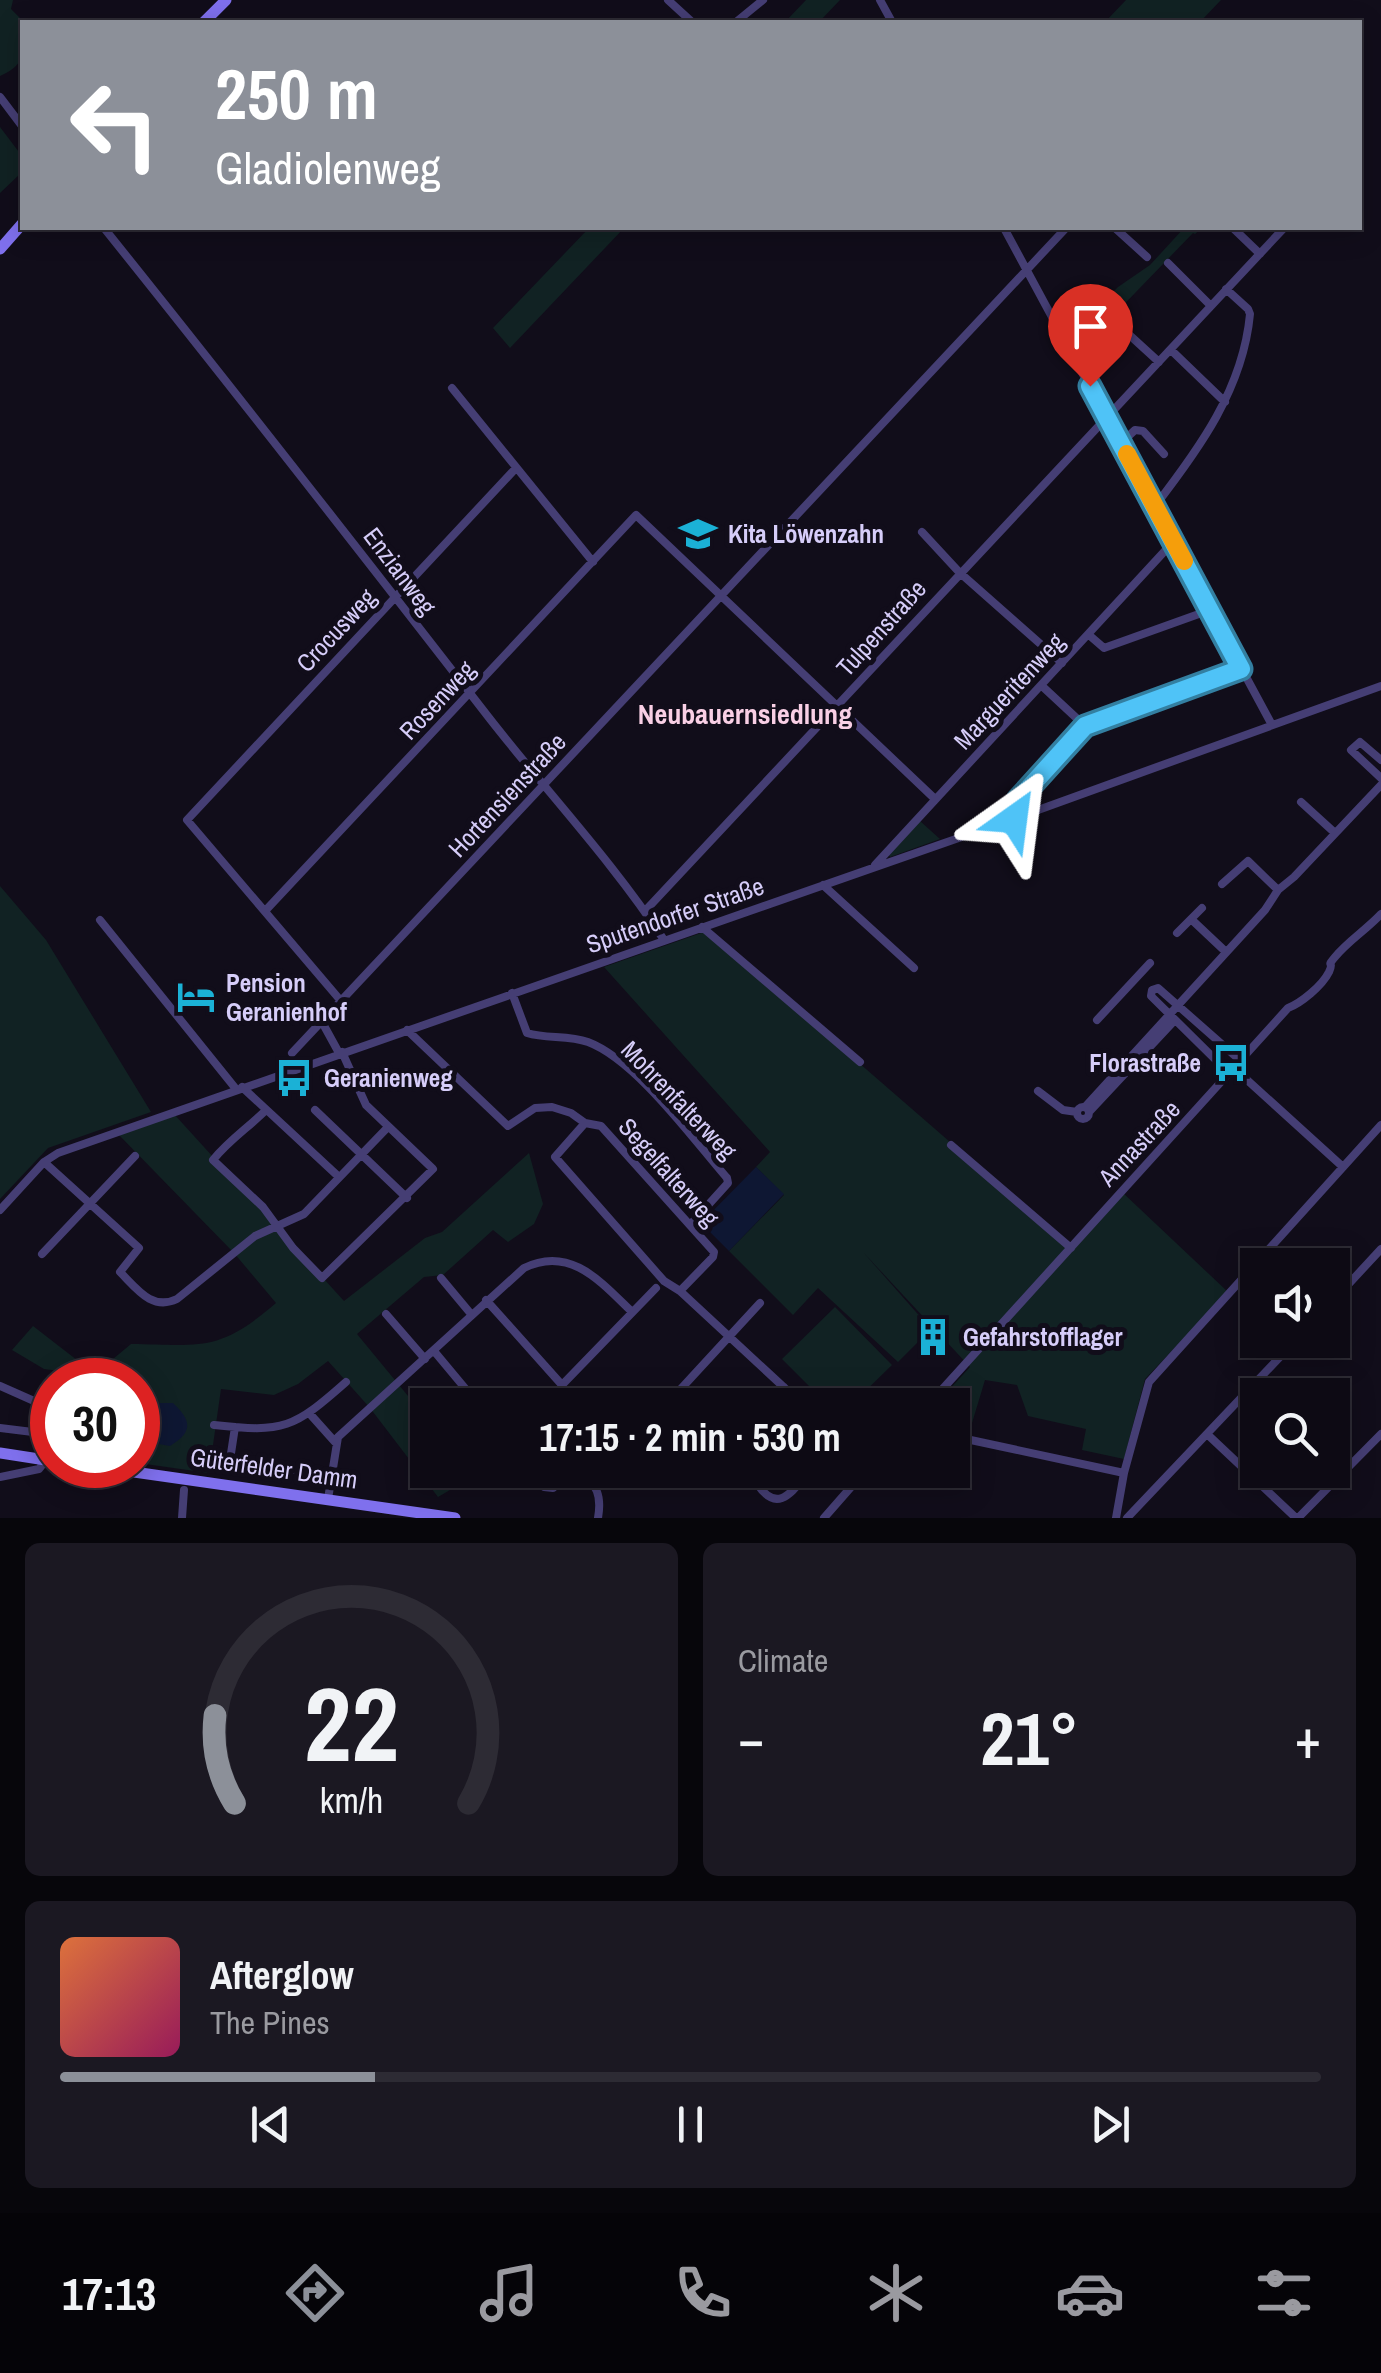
<!DOCTYPE html>
<html lang="en">
<head>
<meta charset="utf-8">
<style>
  :root { --surface:#0d0a14; --page:#1b1822; --text:#f1f3f6; --muted:#9a9aa0; --line:#2d2b34; --accent:#8c9099 }
  body { margin:0; font-family:"Archivo Narrow",sans-serif; background:var(--page); color:var(--text); height:100vh; display:flex; flex-direction:column; font-size:38px; white-space:nowrap }
  * { box-sizing:border-box; margin:0 }
  p { font-size:32px; color:var(--muted) }
  .icon { flex:none; width:55px; height:55px; fill:none; stroke:currentColor; stroke-width:2; stroke-linecap:round; stroke-linejoin:round }
  .map { position:relative; height:1518px; overflow:hidden }
  .drawer { display:flex; flex-direction:column; gap:25px; padding:25px; background:#07060b; flex:1 }
  .drawer>* { flex:none }
  .hud { position:absolute; left:20px; top:20px; width:1342px; height:210px; border-radius:0px; box-shadow:0 5px 25px #0003,0 0 0 2px var(--line); background:#8c9099; color:#fff; overflow:hidden }
  .tools { position:absolute; left:1240px; top:1248px; display:grid; gap:20px }
  .tools a { display:grid; place-items:center; width:110px; height:110px; border-radius:0px; background:var(--surface); box-shadow:0 5px 25px #0003,0 0 0 2px var(--line); font-size:50px }
  .speed { position:absolute; left:30px; top:1358px; display:flex; gap:20px; font-size:50px; font-weight:700; text-align:center }
  .speed>* { display:grid; place-content:center; width:130px; height:130px; border-radius:50%; background:var(--surface); box-shadow:0 5px 25px #0003,0 0 0 2px var(--line); line-height:1 }
  .speed .limit { border:15px solid #d22; background:#fff; color:#111 }
  .pin { position:absolute; display:grid; place-items:center; width:85px; height:85px; color:#fff; margin:-102px -42px; border-radius:50% 50% 50% 0; rotate:-45deg; box-shadow:0 0 10px #0007 }
  .pin .icon { rotate:45deg }
  .me { position:absolute; width:110px; margin:-55px; rotate:31deg; stroke-linejoin:round; filter:drop-shadow(0 0 8px #0008) }
  .turn { display:flex; align-items:center; gap:35px; height:210px; padding:0 30px; font-size:45px }
  .turn .icon { width:130px; height:130px; stroke-width:2.5 }
  .turn b { display:block; font-size:70px; line-height:85px }
  .big { font-size:75px; font-weight:800; line-height:1.1 }
  .drawer .tile { flex:1; display:flex; flex-direction:column; justify-content:center; gap:15px; min-width:0; padding:0 35px; border-radius:15px; background:var(--page) }
  .drawer .dial { align-items:center; gap:0 }
  .dial svg { height:260px; overflow:visible; fill:none; stroke:var(--line); stroke-width:7; stroke-linecap:round; text-anchor:middle }
  .dial text { fill:var(--text); stroke:none }
  .song { display:flex; align-items:center; gap:30px }
  .cover { width:120px; height:120px; border-radius:15px; background:linear-gradient(135deg,hsl(20 70% 55%),hsl(330 70% 35%)) }
  .played { height:10px; border-radius:5px; background:linear-gradient(90deg,var(--accent) 25%,var(--line) 25%) }
  .keys { display:flex; justify-content:space-around; direction:ltr }
  .heat { display:flex; justify-content:space-between; align-items:center; font-size:55px; direction:ltr }
  .drawer .tiles { flex:1; display:grid; gap:25px; grid-template-columns:1fr 1fr }
  .tile:last-child { grid-column:span 2 }
  .trip { position:absolute; left:410px; top:1388px; width:560px; height:100px; border-radius:0px; background:var(--surface); box-shadow:0 5px 25px #0003,0 0 0 2px var(--line); font-weight:800; line-height:100px; text-align:center }
  .menu { display:flex; height:160px; justify-content:space-around; align-items:center; background:#050408; color:var(--muted) }
  .menu .icon { width:70px; height:70px }
  .menu .active { color:var(--accent) }
  .menu b { font-size:45px; color:var(--text) }
  .map>svg:first-child { display:block }
</style>
</head>
<body>
<div class="map">
<svg width="1381" height="1518" viewBox="0 0 1381 1518">
  <rect width="100%" height="100%" fill="#110d1a"/>
  <path fill="#112223" d="M0,0H13L11,9L24,22C19,48 32,62 0,76Z
    M806,0H840L819,22H785Z
    M1126,0H1221L1200,22H1105Z
    M0,127L22,156L20,174L0,193Z
    M589,228H624L510,348L493,328Z
    M1184,228H1202L1195,234L1193,233L1079,351L1067,329L1091,314L1118,287L1150,265Z
    M920,821L940,839L890,857L889,855Z
    M0,886L46,940L151,1112L48,1148L0,1199Z
    M707,931L1071,1247L1122,1192L1228,1292L1145,1379L1124,1459L1082,1450L1086,1429L1028,1416L1017,1385L985,1380L969,1433L953,1430L952,1405H935L970,1367L863,1252L931,1329L898,1362L818,1288L793,1315L729,1251L784,1195L756,1167L770,1152L604,967Z
    M174,1114L344,1301L425,1238L442,1232L529,1153L543,1204L534,1224L508,1242L493,1230L443,1275L424,1277L357,1334L427,1419L428,1470H469L474,1476L438,1497L370,1408L328,1361L298,1384L274,1395L221,1389L209,1473L138,1463V1380H80L67,1372L44,1369L12,1350L33,1326L95,1374L131,1344C203,1345 219,1352 276,1303L234,1253L119,1135Z
    M835,1307L892,1365L851,1405H828L782,1359Z"/>
  <path fill="#0e1733" d="M756,1167L784,1194L729,1251L701,1223Z
    M157,1403H173C192,1421 193,1432 170,1446L153,1443L140,1432V1412Z"/>
  <g fill="none" stroke-linecap="round" stroke-linejoin="round">
    <path stroke="#453e74" stroke-width="8" d="M668,0L692,22
      M880,0L892,22
      M736,22L763,0
      M0,97L22,126
      M104,228C234,390 362,554 490,719C547,792 613,862 664,940
      M1004,228L1272,725
      M1115,228L1147,257
      M1233,228L1260,254
      M1168,263L1211,306
      M1113,320L1159,362
      M1171,350L1225,402
      M452,388L593,562
      M1121,443L1135,430L1143,431L1164,454
      M1155,506C1199,449 1243,389 1250,314L1248,309L1226,289
      M922,532L959,572L1062,663
      M1089,635L1104,648L1210,610
      M1042,686L1085,726
      M1381,760L1360,742L1351,750L1381,778
      M1301,802L1335,833
      M1013,819L1018,800L1085,726L1241,669
      M875,865L1174,541
      M1222,884L1248,861L1278,890
      M823,885L914,968
      M266,910L636,515L935,799
      M645,911L1284,228
      M1191,919L1226,952
      M100,920L236,1089
      M702,927L860,1062
      M1177,933L1202,908
      M512,993L527,1033C546,1039 568,1035 588,1042C636,1060 693,1139 727,1178L728,1183L690,1225
      M341,1001L187,820L516,468
      M1097,1020L1150,963
      M322,1022L339,1053
      M407,1030L508,1126L535,1108L552,1107L571,1113L585,1123L601,1126L714,1252L713,1257L680,1291
      M292,1053L1066,228
      M1235,1069L1343,1167
      M1230,1074L1151,996L1152,990L1158,988L1242,1062
      M242,1087L339,1177
      M1038,1091L1063,1110L1077,1112
      M1077 1113a6 6 0 1 1 12 0a6 6 0 1 1-12 0Z
      M1085,1107L1265,910L1278,890L1294,877L1381,785
      M266,1110C248,1128 229,1140 213,1160L263,1207L293,1248L322,1278L433,1169L366,1105L342,1052
      M315,1110L407,1198
      M1089,1112L1174,1021
      M585,1123L555,1157L664,1281L680,1291L803,1405
      M951,1145L1071,1248
      M44,1162L139,1248L120,1272C137,1289 152,1311 177,1299L255,1236L304,1214L388,1127
      M0,1210L44,1162L58,1153L1013,819L1381,686
      M42,1254L135,1156
      M441,1278L471,1314
      M486,1300L562,1385
      M1332,1302L1381,1249
      M386,1314L425,1359
      M434,1351L479,1405
      M0,1386L52,1409L49,1434L0,1428
      M548,1405L562,1385L656,1288
      M666,1405L760,1303
      M769,1405L784,1387
      M928,1405L1288,1008C1301,1003 1322,986 1329,972C1335,959 1325,969 1335,957C1348,941 1366,930 1381,914
      M310,1414L335,1442
      M214,1425C284,1433 294,1428 346,1382
      M235,1427L230,1460L331,1475
      M1207,1434L1296,1518
      M952,1436L1124,1473
      M531,1470L544,1487L553,1488L572,1470
      M580,1470C597,1486 602,1495 598,1518
      M725,1470L742,1485H758
      M768,1470L758,1485C779,1516 794,1488 811,1470
      M0,1477L39,1469L46,1460
      M328,1499L338,1437L524,1268C570,1245 601,1282 632,1312
      M182,1518L184,1490
      M824,1518L866,1470
      M1116,1518L1124,1473L1149,1382L1381,1125
      M1127,1518L1296,1340
      M1298,1518L1381,1434"/>
    <path stroke="#7f70ed" stroke-width="11" d="M204,22L226,0
      M0,249L22,224
      M0,1453L52,1461
      M85,1465L455,1518"/>
  </g>
  <g fill="none" stroke-linecap="round" stroke-linejoin="round">
    <g stroke="#337fa1" stroke-width="25">
      <path id="route" d="M1014,819L1018,800L1085,726L1241,669L1090,386"/>
    </g>
    <use href="#route" stroke="#4fc3f7" stroke-width="18"/>
    <path stroke="#f59e0b" stroke-width="18" d="M1127,454L1184,561"/>
  </g>
  <defs>
    <g id="school-bare" transform="scale(3)"><path d="M0-5L7-2L0 1L-7-2ZM-4 1L0 2.5L4 1V4Q0 6-4 4Z" fill="#1bb1d6" stroke="#110d1a" stroke-width="2.5" paint-order="stroke"/></g>
    <g id="hotel-bare" transform="scale(3)"><path d="M-6-4.5h1.5V1H6V5H4.5V3h-9V5H-6ZM-4 0a1.8 1.8 0 1 1 3.6 0ZM.5 0V-2.5h3Q6-2.5 6 0Z" fill="#1bb1d6" stroke="#110d1a" stroke-width="2.5" paint-order="stroke"/></g>
    <g id="bus-bare" transform="scale(3)"><path d="M-5-6H5V4H4V6H2V4H-2V6H-4V4H-5ZM-3.5-4V0h7V-4ZM-3.5 1.2v1.5H-2V1.2ZM2 1.2v1.5H3.5V1.2Z" fill="#1bb1d6" stroke="#110d1a" stroke-width="2.5" paint-order="stroke"/></g>
    <g id="building-bare" transform="scale(3)"><path d="M-4-6H4V6H1V3H-1V6H-4ZM-2.5-4.3h1.7v1.8h-1.7ZM.8-4.3h1.7v1.8H.8ZM-2.5-1h1.7V.8h-1.7ZM.8-1h1.7V.8H.8Z" fill="#1bb1d6" stroke="#110d1a" stroke-width="2.5" paint-order="stroke"/></g>
  </defs>
  <g fill-rule="evenodd">
    <use href="#school-bare" x="698" y="534"/>
    <use href="#hotel-bare" x="196" y="997"/>
    <use href="#bus-bare" x="1231" y="1063"/>
    <use href="#bus-bare" x="294" y="1078"/>
    <use href="#building-bare" x="933" y="1337"/>
  </g>
  <g text-anchor="middle" dominant-baseline="central" stroke-width="10" stroke-linejoin="round" paint-order="stroke">
    <g font-size="25" font-weight="bold" fill="#d6cdf9" stroke="#110d1a" text-anchor="start">
      <text x="728" y="534">Kita Löwenzahn</text>
      <text x="226" y="983">Pension<tspan x="226" dy="29">Geranienhof</tspan></text>
      <text x="1201" y="1063" text-anchor="end">Florastraße</text>
      <text x="324" y="1078">Geranienweg</text>
      <text x="963" y="1337">Gefahrstofflager</text>
    </g>
    <g font-size="25" fill="#d6cdf9" stroke="#110d1a">
      <text transform="translate(400 571) rotate(53)">Enzianweg</text>
      <text transform="translate(881 628) rotate(-48)">Tulpenstraße</text>
      <text transform="translate(336 630) rotate(-47)">Crocusweg</text>
      <text transform="translate(1009 691) rotate(-47)">Margueritenweg</text>
      <text transform="translate(437 700) rotate(-47)">Rosenweg</text>
      <text transform="translate(507 795) rotate(-47)">Hortensienstraße</text>
      <text transform="translate(675 915) rotate(-19)">Sputendorfer Straße</text>
      <text transform="translate(679 1100) rotate(46)">Mohrenfalterweg</text>
      <text transform="translate(1139 1143) rotate(-47)">Annastraße</text>
      <text transform="translate(669 1172) rotate(48)">Segelfalterweg</text>
      <text transform="translate(274 1468) rotate(8)">Güterfelder Damm</text>
    </g>
    <g font-size="28" font-weight="bold" fill="#f9cfe5" stroke="#110d1a">
      <text x="745" y="714">Neubauernsiedlung</text>
    </g>
  </g>
</svg>
<div class="tools">
<a><svg class="icon" aria-label="sound" viewBox="0 0 24 24"><path d="M4 9h4l5-4v14l-5-4H4zM17 9q2 3 0 6"/></svg></a>
<a><svg class="icon" aria-label="search" viewBox="0 0 24 24"><circle cx="10" cy="10" r="6"/><path d="M15 15l6 6"/></svg></a>
</div>
<div class="speed"><div class="limit">30</div></div>
<div class="pin" style="left:1090px;top:386px;background:#d93025"><svg class="icon" aria-label="arrive" viewBox="0 0 24 24"><path d="M6 21V4h12l-3 4 3 4H6"/></svg></div>
<svg class="me" style="left:1014px;top:819px" viewBox="-20 -20 40 40"><path d="M0-17L14 15 0 8-14 15z" fill="#4fc3f7" stroke="#fff" stroke-width="4"/></svg>
<div class="trip">17:15 · 2 min · 530 m</div>
<div class="hud">
<div class="turn"><svg class="icon" aria-label="left" viewBox="0 0 24 24"><path d="M17 20v-9H6M10 6l-5 5 5 5"/></svg><div><b>250 m</b>Gladiolenweg</div></div>
</div>
</div>
<section class="drawer">
<div class="tiles">
<div class="tile dial"><svg viewBox="0 0 100 80">
<path d="M14 69A42 42 0 1 1 86 69"/>
<path d="M14 69A42 42 0 0 1 8 42" stroke="#8c9099"/>
<text x="50" y="56" font-size="32" font-weight="700">22</text>
<text x="50" y="72" font-size="11">km/h</text>
</svg></div>
<div class="tile"><p>Climate</p>
<div class="heat"><a>−</a><b class="big">21°</b><a>+</a></div>
</div>
<div class="tile">
<div class="song"><i class="cover"></i><div><b>Afterglow</b><p>The Pines</p></div></div>
<div class="played"></div>
<div class="keys"><svg class="icon" aria-label="previous" viewBox="0 0 24 24"><path d="M18 5L8 12l10 7zM5 5v14"/></svg><svg class="icon" aria-label="pause" viewBox="0 0 24 24"><path d="M8 5v14M16 5v14"/></svg><svg class="icon" aria-label="next" viewBox="0 0 24 24"><path d="M6 5l10 7-10 7zM19 5v14"/></svg></div>
</div>
</div>
</section>
<nav class="menu">
<b>17:13</b>
<svg class="icon active" aria-label="directions" viewBox="0 0 24 24"><path d="M12 3l9 9-9 9-9-9zM9 14v-3h6M13 9l2 2-2 2"/></svg>
<svg class="icon" aria-label="music" viewBox="0 0 24 24"><path d="M9 18V5l10-2v13"/><circle cx="6" cy="18" r="3"/><circle cx="16" cy="16" r="3"/></svg>
<svg class="icon" aria-label="phone" viewBox="0 0 24 24"><path d="M5 4h4l2 5-3 2q2 4 5 5l2-3 5 2v4C11 20 4 13 5 4z"/></svg>
<svg class="icon" aria-label="climate" viewBox="0 0 24 24"><path d="M12 3v18M4 7l16 10M4 17L20 7"/></svg>
<svg class="icon" aria-label="car" viewBox="0 0 24 24"><path d="M5 17H2v-5l4-1 3-4h7l3 4 3 1v5h-3M9 17h6M6 11h13"/><circle cx="7" cy="17" r="2"/><circle cx="17" cy="17" r="2"/></svg>
<svg class="icon" aria-label="filters" viewBox="0 0 24 24"><path d="M4 7h16M4 17h16"/><circle cx="9" cy="7" r="2"/><circle cx="15" cy="17" r="2"/></svg>
</nav>
</body>
</html>
